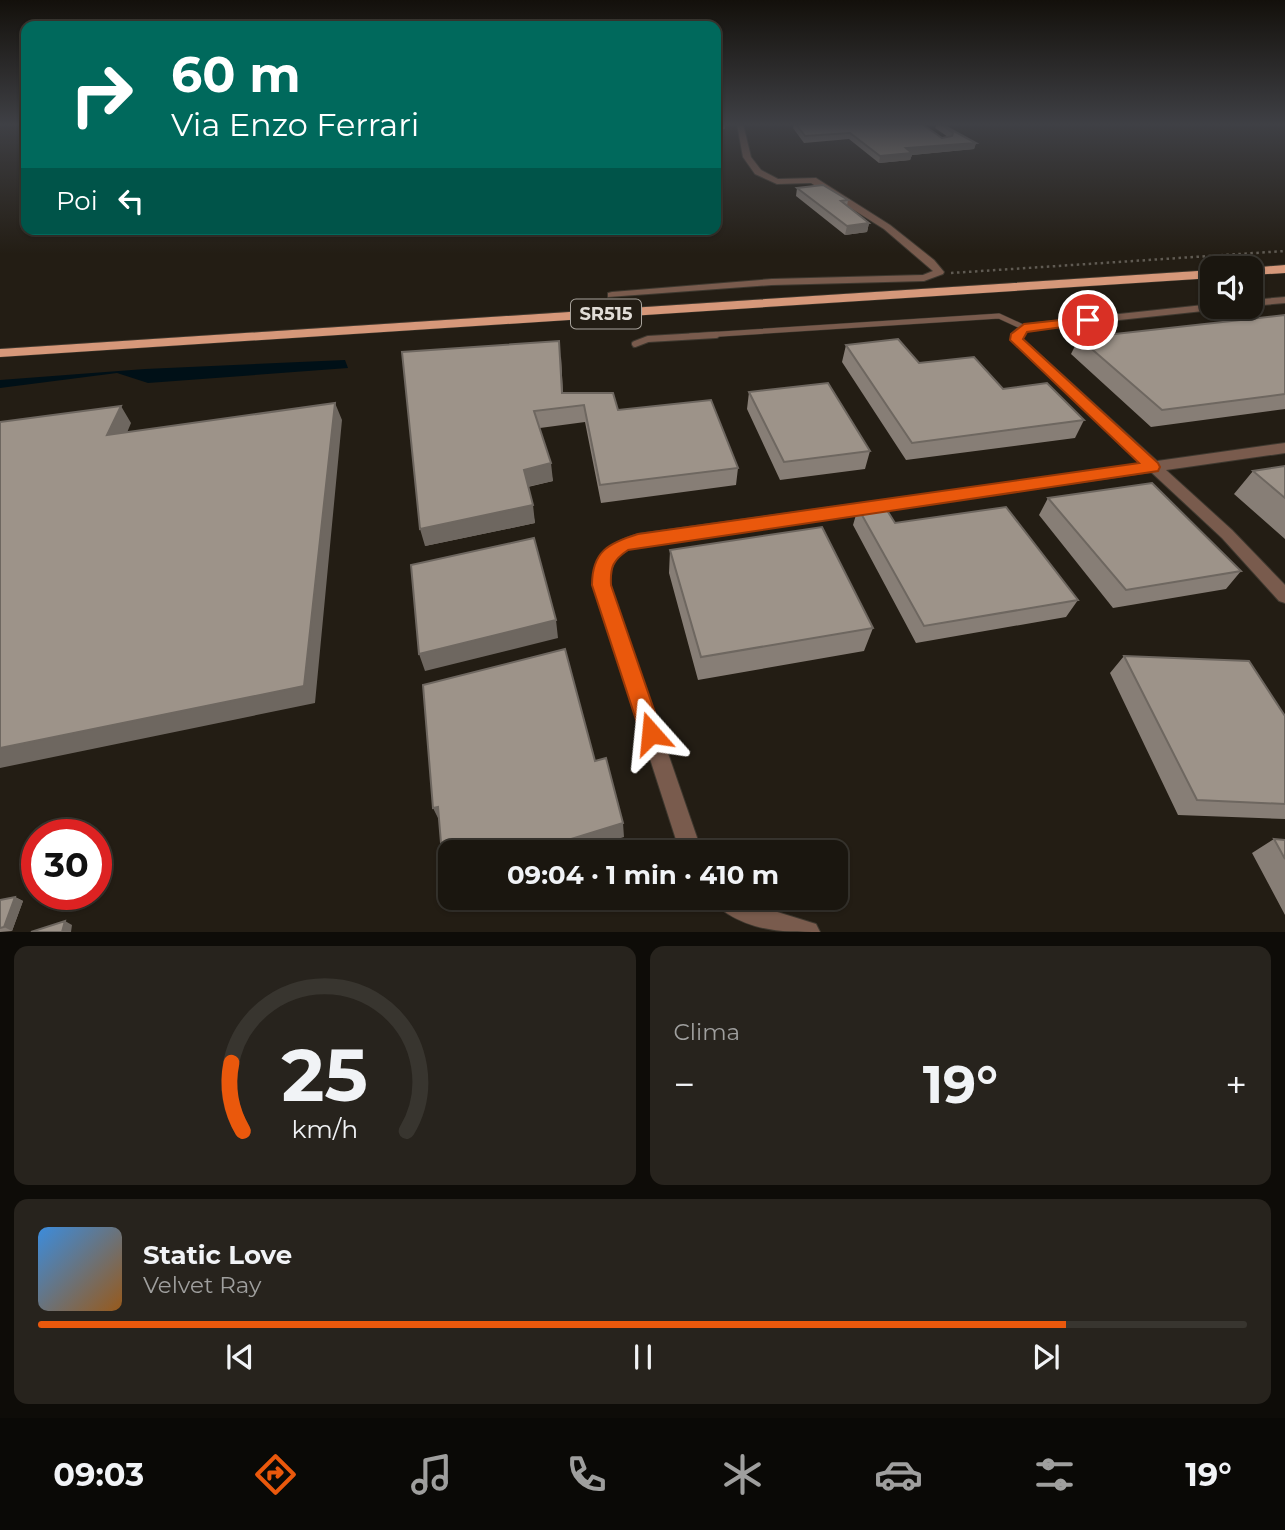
<!DOCTYPE html>
<html lang="it">
<head>
<meta charset="utf-8">
<style>
  :root { --surface:#1a160f; --page:#27231d; --text:#f1f3f6; --muted:#9f9f9e; --line:#38352f; --accent:#ea580c }
  body { margin:0; font-family:Montserrat,sans-serif; background:var(--page); color:var(--text); height:100vh; display:flex; flex-direction:column; font-size:26px; white-space:nowrap }
  * { box-sizing:border-box; margin:0 }
  p { font-size:23px; color:var(--muted) }
  .icon { flex:none; width:38px; height:38px; fill:none; stroke:currentColor; stroke-width:2; stroke-linecap:round; stroke-linejoin:round }
  .map { position:relative; height:932px; overflow:hidden }
  .side { display:flex; flex-direction:column; gap:14px; padding:14px; background:#0e0c08; flex:1 }
  .side>* { flex:none }
  .banner { position:absolute; left:21px; top:21px; width:700px; height:214px; border-radius:14px; box-shadow:0 2px 5px #0004,0 0 0 2px var(--line); background:#00695c; color:#fff; overflow:hidden }
  .tools { position:absolute; left:1200px; top:256px; display:grid; gap:14px }
  .tools a { display:grid; place-items:center; width:63px; height:63px; border-radius:14px; background:var(--surface); box-shadow:0 2px 5px #0004,0 0 0 2px var(--line); font-size:35px }
  .speed { position:absolute; left:21px; top:819px; display:flex; gap:14px; font-size:35px; font-weight:700; text-align:center }
  .speed>* { display:grid; place-content:center; width:91px; height:91px; border-radius:50%; background:var(--surface); box-shadow:0 2px 5px #0004,0 0 0 2px var(--line); line-height:1 }
  .speed .limit { border:10px solid #d22; background:#fff; color:#111 }
  .pin { position:absolute; display:grid; place-items:center; width:60px; height:60px; color:#fff; margin:-30px; border:4px solid #fff; border-radius:50%; box-shadow:0 2px 7px #0007 }
  .me { position:absolute; width:77px; margin:-38px; rotate:342deg; stroke-linejoin:round; filter:drop-shadow(0 0 5px #0008) }
  .turn { display:flex; align-items:center; gap:24px; height:147px; padding:0 35px; font-size:32px }
  .turn .icon { width:91px; height:91px; stroke-width:2.5 }
  .turn b { display:block; font-size:49px; line-height:60px }
  .then { display:flex; align-items:center; height:66px; padding:0 35px; background:#0003; gap:14px; font-size:26px }
  .big { font-size:52px; font-weight:700; line-height:1.1 }
  .side .card { flex:1; display:flex; flex-direction:column; justify-content:center; gap:10px; min-width:0; padding:0 24px; border-radius:14px; background:var(--page) }
  .side .dial { align-items:center; gap:0 }
  .dial svg { height:182px; overflow:visible; fill:none; stroke:var(--line); stroke-width:7; stroke-linecap:round; text-anchor:middle }
  .dial text { fill:var(--text); stroke:none }
  .song { display:flex; align-items:center; gap:21px }
  .cover { width:84px; height:84px; border-radius:10px; background:linear-gradient(135deg,hsl(210 70% 55%),hsl(30 70% 35%)) }
  .played { height:7px; border-radius:4px; background:linear-gradient(90deg,var(--accent) 85%,var(--line) 85%) }
  .keys { display:flex; justify-content:space-around; direction:ltr }
  .heat { display:flex; justify-content:space-between; align-items:center; font-size:38px; direction:ltr }
  .side .tiles { flex:1; display:grid; gap:14px; grid-template-columns:1fr 1fr }
  .card:last-child { grid-column:span 2 }
  .trip { position:absolute; left:438px; top:840px; width:410px; height:70px; border-radius:14px; background:var(--surface); box-shadow:0 2px 5px #0004,0 0 0 2px var(--line); font-weight:700; line-height:70px; text-align:center }
  .menu { display:flex; height:112px; justify-content:space-around; align-items:center; background:#0a0906; color:var(--muted) }
  .menu .icon { width:49px; height:49px }
  .menu .on { color:var(--accent) }
  .menu b { font-size:32px; color:var(--text) }
  .map>svg:first-child { display:block }
</style>
</head>
<body>
<div class="map">
<svg width="1285" height="932" viewBox="0 0 1285 932">
  <rect width="100%" height="100%" fill="#231d14"/>
  <path fill="#001017" d="M345,360L348,368L148,383L117,373L0,388V380L145,369Z"/>
  <g fill="none" stroke-linecap="round" stroke-linejoin="round">
    <g stroke="#3e382f" stroke-width="6">
      <path id="lane-far1" d="M690,336L999,316L1025,328"/>
    </g>
    <g stroke="#3e382f" stroke-width="8">
      <path id="lane" d="M635,344L648,339L716,335"/>
    </g>
    <g stroke="#3e382f" stroke-width="2">
      <path id="street" d="M737,124H743L751,157L761,170L778,179L816,178L890,225L934,260L944,272L943,274L924,281L772,285L608,297V293L612,292L772,279L923,275L933,271L884,229L811,183L777,184L755,174L743,157Z
        M1285,297V303L1251,306V300Z
        M1213,304V306H1227L1222,309L1035,329L1028,331L1023,335V339L1157,461L1285,443V453L1166,470L1232,530L1285,585V603L1279,601L1222,538L1151,472L634,547C616,555 609,565 610,585L702,852H680L594,585C593,554 611,542 638,534L1142,464L1013,342L1011,334L1020,326L1035,323Z
        M714,898H744L755,905L816,924L820,932C786,932 757,932 728,914C721,909 717,906 714,898Z"/>
    </g>
    <g stroke="#3e382f" stroke-width="1">
      <path id="primary" d="M1285,265V273L1251,275L1249,268Z
        M1213,270V278L0,357V349Z"/>
    </g>
    <path stroke="#5f5a52" stroke-width="2.5" stroke-dasharray="2.5 3.5" stroke-linecap="butt" d="M951,273L1285,251"/>
    <use href="#lane-far1" stroke="#795b4d" stroke-width="5"/>
    <use href="#lane" stroke="#795b4d" stroke-width="6"/>
    <use href="#street" fill="#795b4d" fill-rule="evenodd"/>
    <use href="#primary" fill="#d6987a" fill-rule="evenodd"/>
  </g>
  <path fill="#877e76" d="M716,124H725V129H716Z
    M794,124H922L942,138L948,137L935,128L937,124H941L976,143L974,149L912,155L910,160L879,163L849,139L804,143L793,128Z
    M797,188L848,200L847,206L869,223L867,232L845,235L796,196Z
    M1285,315V409L1151,427L1071,354L1079,338Z
    M846,345L1003,389L1084,420L1075,438L906,460L842,362Z
    M561,357L563,393L618,410L738,468L736,485L601,503L585,422L540,428L553,481L528,487L535,523L425,546Z
    M749,392L870,451L865,469L780,480L747,409Z
    M1285,466V539L1234,494L1253,471Z
    M1048,498L1241,571L1226,589L1113,608L1039,515Z
    M858,508L895,523L1078,600L1066,617L916,643L853,525Z
    M670,550L873,628L864,651L698,680L669,573Z
    M1124,656L1285,716V819L1178,815L1110,673Z
    M1274,839L1285,840V915L1252,853Z
    M15,897L23,901L12,931L0,932V900Z"/>
  <path fill="#6e6760" d="M1238,124H1268L1237,126Z
    M976,143L974,149L912,155L910,160L879,163L880,156L906,148Z
    M869,223L867,232L845,235L847,226Z
    M335,403L342,420L315,703L0,768V748Z
    M121,406L131,423L119,452L107,435Z
    M551,463L553,481L526,487L524,470Z
    M533,505L535,523L425,546L420,529Z
    M556,620L558,638L425,671L419,654Z
    M438,807L440,822L433,808Z
    M623,823L624,837L577,852H529Z
    M450,877V889L444,879Z
    M15,897L23,901L12,931L4,927Z
    M65,921L72,925L71,932H62Z"/>
  <path fill="#9d9389" stroke="#6e6760" stroke-width="2" d="M796,124H922L942,138L952,136L953,133L941,124L976,143L906,148L912,153L880,156L850,133L805,136Z
    M823,185L848,200L841,201L869,223L847,226L797,188Z
    M1285,315V394L1162,410L1079,338Z
    M898,339L919,363L974,357L1003,389L1047,383L1084,420L912,443L846,345Z
    M559,341L562,393H613L618,410L711,400L738,468L600,485L584,405L534,411L551,463L524,470L533,505L420,529L402,352Z
    M828,383L870,451L784,462L749,392Z
    M335,403L304,686L0,748V422L121,406L107,435Z
    M1285,466V498L1253,471Z
    M1152,483L1241,571L1126,590L1048,498Z
    M883,504L895,523L1006,507L1078,600L924,626L858,508Z
    M822,527L873,628L701,657L670,550Z
    M534,538L556,620L419,654L411,565Z
    M565,649L595,761L606,758L623,823L529,852H450V877L444,879L438,807L433,808L423,685Z
    M1124,656L1249,661L1285,716V804L1197,800Z
    M1274,839L1285,840V859Z
    M15,897L4,927L0,928V900Z
    M65,921L62,932H31Z"/>
  <linearGradient id="sky" x2="0" y2="1"><stop stop-color="#13100b"/><stop offset="0.49" stop-color="#3f4045"/><stop offset="1" stop-color="#3f4045" stop-opacity="0"/></linearGradient>
  <rect width="1285" height="254" fill="url(#sky)"/>
  <path fill="#ea580c" stroke="#983908" stroke-width="2" d="M1088,317L1092,318V323L1027,332L1023,339L1158,463L1160,467L1158,471L628,550C613,560 610,567 611,585L662,733L659,741L651,744L643,741L592,585C592,551 609,543 638,534L1139,463L1010,340L1011,334L1024,324Z"/>
  <g text-anchor="middle" dominant-baseline="central" stroke-width="7" stroke-linejoin="round" paint-order="stroke">
    <rect fill="#231d14" stroke="#a8a39c" stroke-width="2" x="571" y="299.5" width="70" height="29" rx="5"/>
    <g font-size="18" font-weight="bold" fill="#e1ddd7">
      <text x="606" y="314">SR515</text>
    </g>
  </g>
</svg>
<div class="tools">
<a><svg class="icon" aria-label="sound" viewBox="0 0 24 24"><path d="M4 9h4l5-4v14l-5-4H4zM17 9q2 3 0 6"/></svg></a>
</div>
<div class="speed"><div class="limit">30</div></div>
<div class="pin" style="left:1088px;top:320px;background:#d93025"><svg class="icon" aria-label="arrive" viewBox="0 0 24 24"><path d="M6 21V4h12l-3 4 3 4H6"/></svg></div>
<svg class="me" style="left:651px;top:733px" viewBox="-20 -20 40 40"><path d="M0-17L14 15 0 8-14 15z" fill="#ea580c" stroke="#fff" stroke-width="4"/></svg>
<div class="trip">09:04 · 1 min · 410 m</div>
<div class="banner">
<div class="turn"><svg class="icon" aria-label="right" viewBox="0 0 24 24"><path d="M7 20v-9h11M14 6l5 5-5 5"/></svg><div><b>60 m</b>Via Enzo Ferrari</div></div>
<div class="then">Poi<svg class="icon" aria-label="left" viewBox="0 0 24 24"><path d="M17 20v-9H6M10 6l-5 5 5 5"/></svg></div>
</div>
</div>
<section class="side">
<div class="tiles">
<div class="card dial"><svg viewBox="0 0 100 80">
<path d="M14 69A42 42 0 1 1 86 69"/>
<path d="M14 69A42 42 0 0 1 9 39" stroke="#ea580c"/>
<text x="50" y="56" font-size="32" font-weight="700">25</text>
<text x="50" y="72" font-size="11">km/h</text>
</svg></div>
<div class="card"><p>Clima</p>
<div class="heat"><a>−</a><b class="big">19°</b><a>+</a></div>
</div>
<div class="card">
<div class="song"><i class="cover"></i><div><b>Static Love</b><p>Velvet Ray</p></div></div>
<div class="played"></div>
<div class="keys"><svg class="icon" aria-label="previous" viewBox="0 0 24 24"><path d="M18 5L8 12l10 7zM5 5v14"/></svg><svg class="icon" aria-label="pause" viewBox="0 0 24 24"><path d="M8 5v14M16 5v14"/></svg><svg class="icon" aria-label="next" viewBox="0 0 24 24"><path d="M6 5l10 7-10 7zM19 5v14"/></svg></div>
</div>
</div>
</section>
<nav class="menu">
<b>09:03</b>
<svg class="icon on" aria-label="directions" viewBox="0 0 24 24"><path d="M12 3l9 9-9 9-9-9zM9 14v-3h6M13 9l2 2-2 2"/></svg>
<svg class="icon" aria-label="music" viewBox="0 0 24 24"><path d="M9 18V5l10-2v13"/><circle cx="6" cy="18" r="3"/><circle cx="16" cy="16" r="3"/></svg>
<svg class="icon" aria-label="phone" viewBox="0 0 24 24"><path d="M5 4h4l2 5-3 2q2 4 5 5l2-3 5 2v4C11 20 4 13 5 4z"/></svg>
<svg class="icon" aria-label="climate" viewBox="0 0 24 24"><path d="M12 3v18M4 7l16 10M4 17L20 7"/></svg>
<svg class="icon" aria-label="car" viewBox="0 0 24 24"><path d="M5 17H2v-5l4-1 3-4h7l3 4 3 1v5h-3M9 17h6M6 11h13"/><circle cx="7" cy="17" r="2"/><circle cx="17" cy="17" r="2"/></svg>
<svg class="icon" aria-label="filters" viewBox="0 0 24 24"><path d="M4 7h16M4 17h16"/><circle cx="9" cy="7" r="2"/><circle cx="15" cy="17" r="2"/></svg>
<b>19°</b>
</nav>
</body>
</html>
